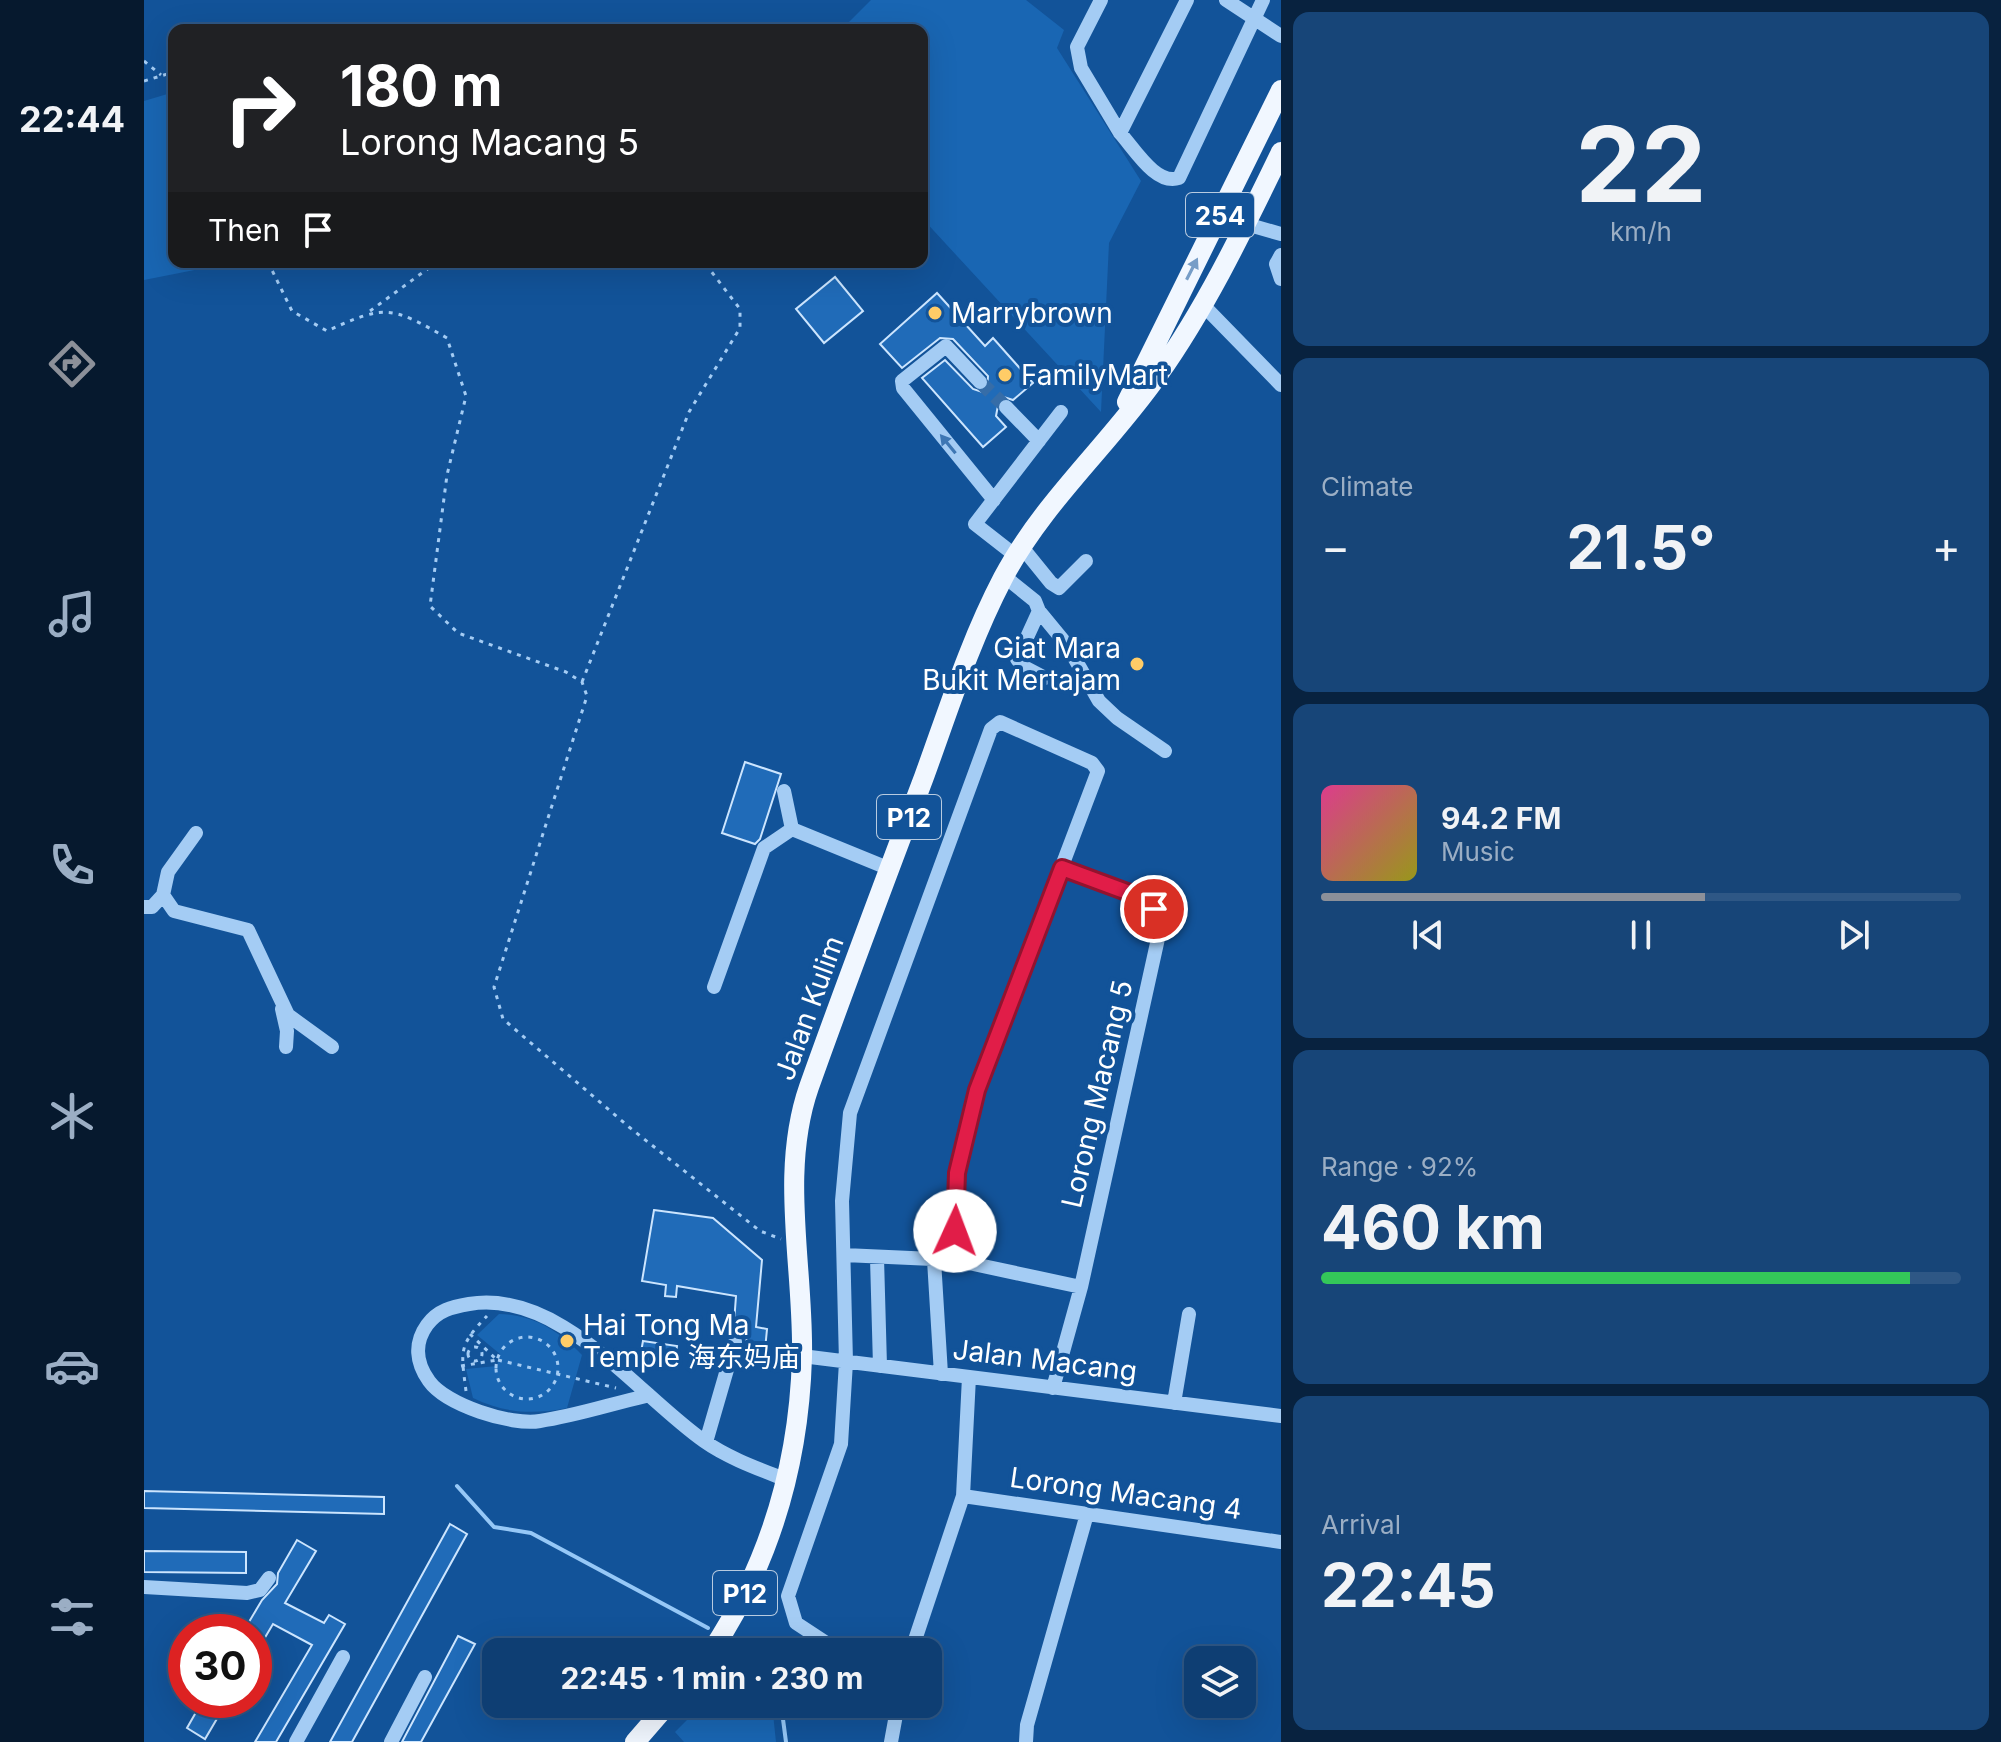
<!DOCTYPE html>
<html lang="en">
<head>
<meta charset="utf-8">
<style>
  :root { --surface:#0e3e73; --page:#174578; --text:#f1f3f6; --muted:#9baec4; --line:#2e5785; --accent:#8c9099 }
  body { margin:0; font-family:Inter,"Noto Sans SC",sans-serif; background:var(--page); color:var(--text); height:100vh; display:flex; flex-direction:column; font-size:30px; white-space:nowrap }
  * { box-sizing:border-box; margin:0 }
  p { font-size:26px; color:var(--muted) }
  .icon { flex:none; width:44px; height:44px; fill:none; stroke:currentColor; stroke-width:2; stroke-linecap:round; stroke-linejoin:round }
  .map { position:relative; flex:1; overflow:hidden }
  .details { display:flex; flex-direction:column; gap:12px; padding:12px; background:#08223f; width:720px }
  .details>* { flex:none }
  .top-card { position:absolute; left:24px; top:24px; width:760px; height:244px; border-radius:16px; box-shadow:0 8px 32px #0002,0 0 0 2px var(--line); background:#202124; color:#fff; overflow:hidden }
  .fabs { position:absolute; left:1040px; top:1646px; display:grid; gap:16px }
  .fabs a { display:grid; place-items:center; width:72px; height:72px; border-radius:16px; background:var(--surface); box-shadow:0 8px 32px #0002,0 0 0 2px var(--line); font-size:40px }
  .speed { position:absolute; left:24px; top:1614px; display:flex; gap:16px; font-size:40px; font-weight:700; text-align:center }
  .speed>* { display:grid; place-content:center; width:104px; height:104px; border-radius:50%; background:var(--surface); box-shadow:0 8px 32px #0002,0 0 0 2px var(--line); line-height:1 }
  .speed .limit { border:12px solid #d22; background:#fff; color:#111 }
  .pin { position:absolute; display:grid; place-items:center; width:68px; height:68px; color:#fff; margin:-34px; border:4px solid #fff; border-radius:50%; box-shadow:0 2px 8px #0007 }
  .me { position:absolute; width:88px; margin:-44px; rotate:2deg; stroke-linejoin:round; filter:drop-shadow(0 0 6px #0008) }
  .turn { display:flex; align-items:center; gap:28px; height:168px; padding:0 40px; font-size:36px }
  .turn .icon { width:104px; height:104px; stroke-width:2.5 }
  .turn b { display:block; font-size:56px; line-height:68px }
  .then { display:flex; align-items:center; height:76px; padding:0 40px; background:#0003; gap:16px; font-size:30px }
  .big { font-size:60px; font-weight:700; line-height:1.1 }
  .details .tile { flex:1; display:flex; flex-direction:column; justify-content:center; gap:12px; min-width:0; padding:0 28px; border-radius:16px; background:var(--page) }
  .details .dial { align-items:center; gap:0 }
  .dial b { font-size:104px; line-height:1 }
  .song { display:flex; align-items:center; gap:24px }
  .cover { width:96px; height:96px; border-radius:12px; background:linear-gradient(135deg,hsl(330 70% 55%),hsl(60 70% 35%)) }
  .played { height:8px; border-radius:4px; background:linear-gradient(90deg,var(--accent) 60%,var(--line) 60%) }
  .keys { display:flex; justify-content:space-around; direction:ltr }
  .heat { display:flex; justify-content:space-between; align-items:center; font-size:44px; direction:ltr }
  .charge { height:12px; border-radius:6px; background:linear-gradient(90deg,#34c759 92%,var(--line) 0) }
  .trip { position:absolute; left:338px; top:1638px; width:460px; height:80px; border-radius:16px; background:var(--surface); box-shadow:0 8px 32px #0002,0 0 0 2px var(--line); font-weight:700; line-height:80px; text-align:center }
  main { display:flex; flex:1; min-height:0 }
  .menu { display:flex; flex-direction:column; width:144px; justify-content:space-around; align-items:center; background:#06192e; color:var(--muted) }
  .menu .icon { width:56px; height:56px }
  .menu .on { color:var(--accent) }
  .menu b { font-size:36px; color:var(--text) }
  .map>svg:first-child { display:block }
</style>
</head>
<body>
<main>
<nav class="menu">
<b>22:44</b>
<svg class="icon on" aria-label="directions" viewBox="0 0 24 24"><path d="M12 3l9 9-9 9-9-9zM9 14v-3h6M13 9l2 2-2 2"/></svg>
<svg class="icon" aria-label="music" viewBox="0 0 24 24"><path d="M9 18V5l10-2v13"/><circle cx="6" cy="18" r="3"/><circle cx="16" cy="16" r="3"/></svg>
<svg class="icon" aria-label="phone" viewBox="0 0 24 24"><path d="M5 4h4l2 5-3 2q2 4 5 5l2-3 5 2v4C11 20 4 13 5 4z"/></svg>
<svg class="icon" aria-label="climate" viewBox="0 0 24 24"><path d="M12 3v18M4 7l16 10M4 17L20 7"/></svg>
<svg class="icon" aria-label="car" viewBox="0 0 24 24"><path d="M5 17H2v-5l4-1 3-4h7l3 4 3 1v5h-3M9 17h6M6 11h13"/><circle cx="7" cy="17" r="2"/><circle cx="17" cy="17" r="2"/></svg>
<svg class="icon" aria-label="filters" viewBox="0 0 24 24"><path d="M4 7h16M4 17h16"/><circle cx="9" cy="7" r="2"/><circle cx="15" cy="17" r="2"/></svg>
</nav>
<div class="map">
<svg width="1137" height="1742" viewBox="0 0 1137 1742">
  <rect width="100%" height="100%" fill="#125399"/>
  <path fill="#1966b3" d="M727,0H882L920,30L913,48L997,181L965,243L957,412L778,218V30H697Z
    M30,92V262H91L0,280V101Z
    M355,1314C388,1314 416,1331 438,1355L423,1408C388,1415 361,1413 329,1398L322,1369L353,1366L356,1354L333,1335Z
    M559,1704H628L632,1742H540L531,1732Z"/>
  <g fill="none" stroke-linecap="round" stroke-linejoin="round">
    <path stroke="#96c8f7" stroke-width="4" d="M313,1486L350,1527L387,1533L564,1628
      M606,1650L608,1652
      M637,1704L642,1742"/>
  </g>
  <path fill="#206bb8" stroke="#cce5fe" stroke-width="2" d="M691,277L719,311L680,343L652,309Z
    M793,293L841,346L849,338L889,383L869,400L860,397L855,400L852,416L862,427L839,447L778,378L801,360L829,389L838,392L843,389L844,376L809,339L796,338L758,368L736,344Z
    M601,762L637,774L616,839L611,844L578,833Z
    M510,1210L569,1218L618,1260L612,1327L623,1329L621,1350L602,1349L603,1335L596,1333L597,1325L590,1323L592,1296L533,1286L532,1297L521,1296L522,1285L498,1281Z
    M499,1341L533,1346L530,1367L495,1363Z
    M0,1491L240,1497V1514L0,1508Z
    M306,1524L323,1534L208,1742H186Z
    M153,1540L172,1551L141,1603L180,1623L185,1615L201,1624L132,1742H111L168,1645L129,1624L110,1656V1632H99L118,1600L133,1584L134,1573Z
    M0,1551L102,1552V1573L0,1572Z
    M314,1636L331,1644L277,1742H258Z
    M59,1700H84L61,1739L43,1728Z"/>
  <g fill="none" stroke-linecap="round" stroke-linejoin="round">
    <path stroke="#366da8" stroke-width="14" stroke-dasharray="14 7" stroke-linecap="butt" d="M836,382L862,407"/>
    <path stroke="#a4ccf4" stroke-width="3" stroke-dasharray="4 6" stroke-linecap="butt" d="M0,61L17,75
      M0,81L30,72
      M124,262L148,311L183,331C242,304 247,306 303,338L322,396L303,475L286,606L314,633L422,672L438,682L443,696L350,987L359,1019L485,1127L616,1231L637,1239
      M226,311L293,262
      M438,682L545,412L596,328V309L560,262
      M352 1368a31 31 0 1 1 62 0a31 31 0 1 1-62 0Z
      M324 1354a7 7 0 1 1 14 0a7 7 0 1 1-14 0Z
      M354,1360L472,1388
      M317,1366L353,1360L326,1334
      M322,1391C317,1351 314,1346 343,1316"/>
    <path stroke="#a4ccf4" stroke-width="14" d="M957,0L933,47L937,68L976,133
      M1043,0L976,133C990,148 1012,186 1035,178L1119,0
      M1082,0L1137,36
      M1102,224L1137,234
      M1137,255L1132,264L1137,279
      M1059,305L1137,385
      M836,382L802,346L758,381L759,388L850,500
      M862,407L895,441
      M877,546L907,583L915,588L942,561
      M872,556L831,524L917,412
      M860,576L891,601L895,611L873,659L878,666L901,678
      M895,611L923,645L955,701L973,718L1021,751
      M640,791L648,829L746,869
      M19,895L30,911L104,930L144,1015L188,1047
      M0,907H8L19,895L24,872L52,833
      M570,987L620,848L648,829
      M138,1009L143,1031L142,1047
      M700,1255L811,1260L937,1287
      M733,1258L736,1366
      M790,1260L797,1374
      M658,1356L1137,1416
      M909,1388L937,1287L1015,934L1010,909L999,898L918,868
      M502,1396C467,1404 431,1416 396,1421C367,1426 302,1405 285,1381C272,1363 270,1343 283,1325C294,1310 308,1307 325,1304C416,1289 493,1394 560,1441C584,1458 615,1469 643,1480
      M1030,1403L1045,1314
      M562,1442L591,1342
      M819,1496L1137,1542
      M0,1587L103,1593L116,1590L125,1578
      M706,1652L687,1646L652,1623L644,1596L697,1444L702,1362L698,1201L706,1113L847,729L856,722L948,763L954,771L833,1090L813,1173L811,1260
      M767,1652L819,1496L825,1377
      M152,1742L199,1657
      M247,1742L281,1677
      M747,1742L754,1704
      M882,1742L883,1725L943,1514"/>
    <path stroke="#f1f7ff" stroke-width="20" d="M983,402L1137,90
      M567,1652C626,1563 655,1464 658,1357C660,1268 635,1173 665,1087C702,983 741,880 780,777C804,711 826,641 859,578C899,502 965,445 1014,375C1063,306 1100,228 1137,152
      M491,1742L524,1704"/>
  </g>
  <defs><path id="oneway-solid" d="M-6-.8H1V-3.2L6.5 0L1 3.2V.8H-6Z" transform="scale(2)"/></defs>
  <use fill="#769dc7" href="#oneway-solid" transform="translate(1048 269) rotate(-63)"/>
  <use fill="#3e77b4" href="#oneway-solid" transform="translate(804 444) rotate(-129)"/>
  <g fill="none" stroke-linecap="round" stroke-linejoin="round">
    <g stroke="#92132f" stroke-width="20">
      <path id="route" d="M811,1231L813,1173L833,1090L918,868L999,898L1010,909"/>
    </g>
    <use href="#route" stroke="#e11d48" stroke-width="14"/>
  </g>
  <g fill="#ffcc67" stroke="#125399" stroke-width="3">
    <circle cx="791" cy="313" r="8"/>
    <circle cx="861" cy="375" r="8"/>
    <circle cx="993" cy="664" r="8"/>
    <circle cx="423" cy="1341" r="8"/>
  </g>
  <g text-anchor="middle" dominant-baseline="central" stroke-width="8" stroke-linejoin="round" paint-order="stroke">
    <g fill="#125399" stroke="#b8cbe0" stroke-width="2">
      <rect x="1042" y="193" width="68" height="44" rx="6"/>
      <rect x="733" y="795" width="64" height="44" rx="6"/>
      <rect x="569" y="1571" width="64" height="44" rx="6"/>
    </g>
    <g font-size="26" font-weight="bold" fill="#fff">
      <text x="1076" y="215">254</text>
      <text x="765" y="817">P12</text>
      <text x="601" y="1593">P12</text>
    </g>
    <g font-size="28" fill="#fff" stroke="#125399" text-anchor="start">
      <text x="807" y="313">Marrybrown</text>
      <text x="877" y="375">FamilyMart</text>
      <text x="977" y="648" text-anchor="end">Giat Mara<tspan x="977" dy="32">Bukit Mertajam</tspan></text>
      <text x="439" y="1325">Hai Tong Ma<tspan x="439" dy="32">Temple 海东妈庙</tspan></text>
    </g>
    <g font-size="28" fill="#fff" stroke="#125399">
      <text transform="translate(665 1008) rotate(-70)">Jalan Kulim</text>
      <text transform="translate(953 1094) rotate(-77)">Lorong Macang 5</text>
      <text transform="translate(901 1360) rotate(7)">Jalan Macang</text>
      <text transform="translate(982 1493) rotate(8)">Lorong Macang 4</text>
    </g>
  </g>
</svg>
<div class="fabs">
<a><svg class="icon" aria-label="layers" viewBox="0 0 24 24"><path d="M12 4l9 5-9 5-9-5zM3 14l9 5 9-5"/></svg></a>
</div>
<div class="speed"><div class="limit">30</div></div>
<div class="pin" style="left:1010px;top:909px;background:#d93025"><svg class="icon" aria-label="arrive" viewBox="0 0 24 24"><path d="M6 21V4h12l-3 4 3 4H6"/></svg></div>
<svg class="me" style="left:811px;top:1231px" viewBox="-20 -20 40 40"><circle r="19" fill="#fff"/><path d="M0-13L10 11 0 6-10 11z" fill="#e11d48"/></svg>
<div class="trip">22:45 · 1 min · 230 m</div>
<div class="top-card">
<div class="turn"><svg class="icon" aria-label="right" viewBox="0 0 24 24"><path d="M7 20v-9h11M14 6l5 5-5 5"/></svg><div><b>180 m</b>Lorong Macang 5</div></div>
<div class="then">Then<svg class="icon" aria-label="arrive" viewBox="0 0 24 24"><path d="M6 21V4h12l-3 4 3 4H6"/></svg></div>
</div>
</div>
<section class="details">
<div class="tile dial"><b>22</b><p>km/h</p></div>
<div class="tile"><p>Climate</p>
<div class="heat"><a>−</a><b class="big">21.5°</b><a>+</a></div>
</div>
<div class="tile">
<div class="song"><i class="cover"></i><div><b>94.2 FM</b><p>Music</p></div></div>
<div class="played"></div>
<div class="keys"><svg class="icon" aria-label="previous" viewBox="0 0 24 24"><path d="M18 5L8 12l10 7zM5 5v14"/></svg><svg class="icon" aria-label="pause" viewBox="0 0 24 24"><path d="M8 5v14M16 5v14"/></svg><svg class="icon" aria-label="next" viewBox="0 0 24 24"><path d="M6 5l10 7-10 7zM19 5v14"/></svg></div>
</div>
<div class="tile"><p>Range · 92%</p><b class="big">460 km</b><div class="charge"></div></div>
<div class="tile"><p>Arrival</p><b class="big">22:45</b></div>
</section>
</main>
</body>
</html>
